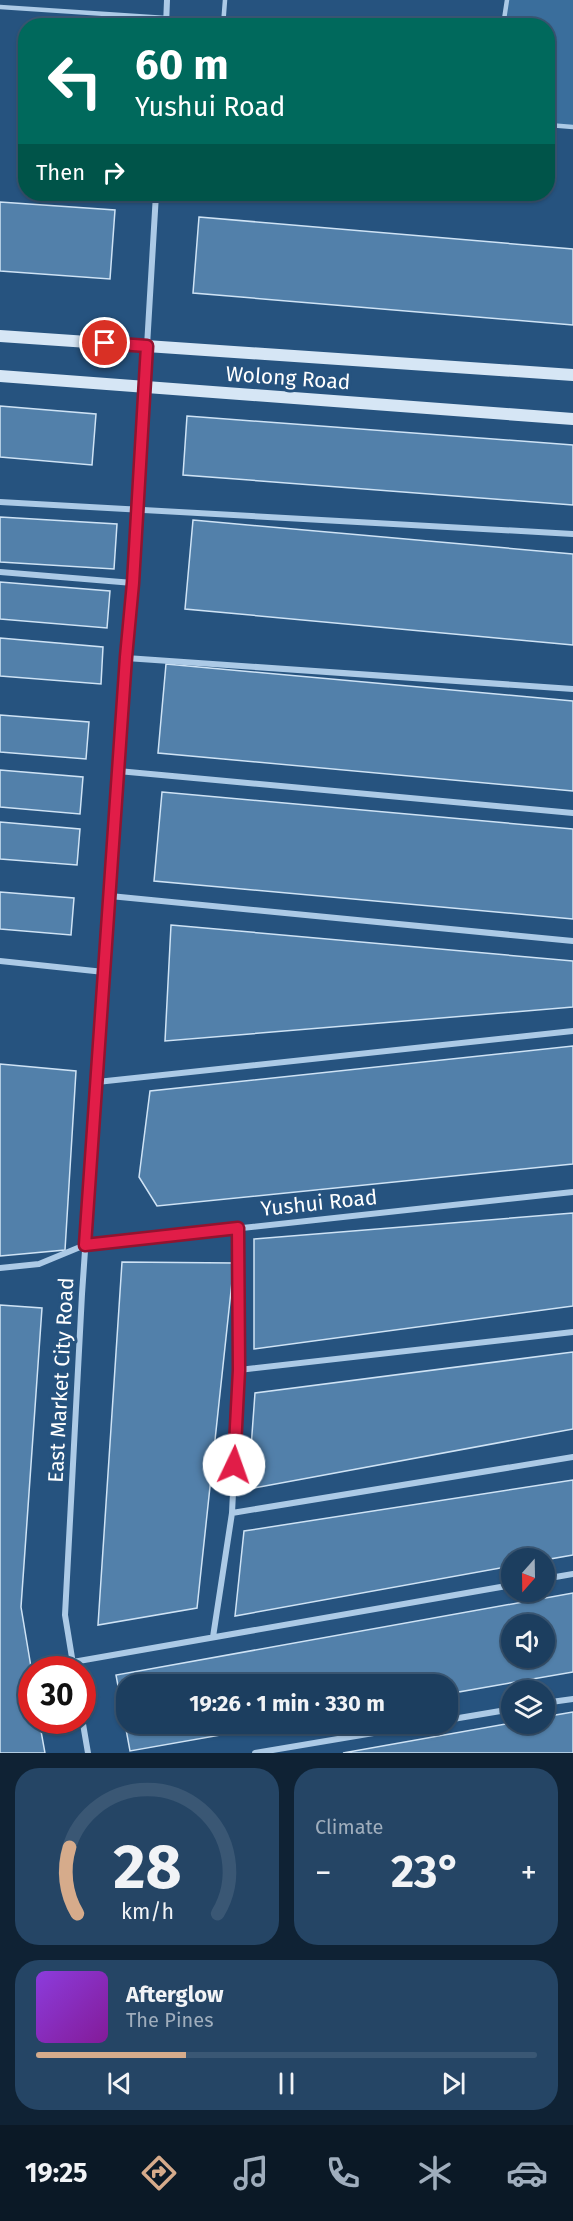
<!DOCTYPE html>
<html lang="en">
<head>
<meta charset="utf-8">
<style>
  :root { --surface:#1c3e5f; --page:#254565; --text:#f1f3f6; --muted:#a0aebd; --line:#3a5774; --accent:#d6ab8b }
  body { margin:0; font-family:"Fira Sans",sans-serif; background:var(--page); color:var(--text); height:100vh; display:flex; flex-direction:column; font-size:22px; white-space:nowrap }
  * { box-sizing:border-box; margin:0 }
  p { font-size:20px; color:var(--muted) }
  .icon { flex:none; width:33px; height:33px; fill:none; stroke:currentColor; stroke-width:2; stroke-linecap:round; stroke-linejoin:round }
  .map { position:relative; height:1753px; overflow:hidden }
  .sheet { display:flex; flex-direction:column; gap:15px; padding:15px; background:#0f2234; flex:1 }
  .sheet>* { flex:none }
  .guide { position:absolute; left:18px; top:18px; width:537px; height:183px; border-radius:24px; box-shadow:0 2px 4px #0004,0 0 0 2px var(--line); background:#00695c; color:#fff; overflow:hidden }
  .needle { width:39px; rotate:200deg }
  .buttons { position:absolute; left:501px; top:1548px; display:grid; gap:12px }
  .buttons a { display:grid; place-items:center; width:54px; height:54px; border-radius:50%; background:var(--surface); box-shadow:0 2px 4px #0004,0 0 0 2px var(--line); font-size:30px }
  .speed { position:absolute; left:18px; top:1656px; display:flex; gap:12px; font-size:30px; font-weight:700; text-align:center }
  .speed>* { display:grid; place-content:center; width:78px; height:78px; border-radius:50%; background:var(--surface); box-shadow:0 2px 4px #0004,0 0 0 2px var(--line); line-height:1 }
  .speed .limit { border:9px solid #d22; background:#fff; color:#111 }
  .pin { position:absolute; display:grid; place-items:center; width:51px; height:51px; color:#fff; margin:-26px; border:3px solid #fff; border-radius:50%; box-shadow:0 2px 6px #0007 }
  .me { position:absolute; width:66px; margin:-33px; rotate:3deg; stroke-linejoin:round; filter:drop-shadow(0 0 4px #0008) }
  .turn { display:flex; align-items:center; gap:21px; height:126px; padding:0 18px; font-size:27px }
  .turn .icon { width:78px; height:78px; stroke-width:2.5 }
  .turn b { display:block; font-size:42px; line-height:51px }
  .then { display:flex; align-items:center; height:57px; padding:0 18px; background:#0003; gap:12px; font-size:22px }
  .big { font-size:45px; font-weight:700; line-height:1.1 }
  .sheet .card { flex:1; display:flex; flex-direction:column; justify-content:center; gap:9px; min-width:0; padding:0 21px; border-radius:24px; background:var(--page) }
  .sheet .dial { align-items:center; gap:0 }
  .dial svg { height:156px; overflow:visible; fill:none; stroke:var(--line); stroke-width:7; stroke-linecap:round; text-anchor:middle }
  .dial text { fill:var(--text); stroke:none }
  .song { display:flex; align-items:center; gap:18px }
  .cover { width:72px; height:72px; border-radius:9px; background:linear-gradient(135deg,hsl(270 70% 55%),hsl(290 70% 35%)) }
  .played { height:6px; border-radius:3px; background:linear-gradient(90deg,var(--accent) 30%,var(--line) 30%) }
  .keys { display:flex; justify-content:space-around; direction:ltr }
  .heat { display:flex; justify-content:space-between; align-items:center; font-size:33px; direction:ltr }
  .sheet .tiles { flex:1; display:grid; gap:15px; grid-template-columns:1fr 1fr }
  .card:last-child { grid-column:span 2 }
  .trip { position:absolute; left:116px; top:1674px; width:342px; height:60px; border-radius:24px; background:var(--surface); box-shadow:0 2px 4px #0004,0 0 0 2px var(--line); font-weight:700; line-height:60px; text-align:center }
  .menu { display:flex; height:96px; justify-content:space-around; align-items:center; background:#0b1926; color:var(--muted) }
  .menu .icon { width:42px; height:42px }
  .menu .active { color:var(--accent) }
  .menu b { font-size:27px; color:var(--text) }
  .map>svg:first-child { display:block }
</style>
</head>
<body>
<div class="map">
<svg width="573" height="1753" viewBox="0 0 573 1753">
  <rect width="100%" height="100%" fill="#26537f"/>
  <path fill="#3a6e9c" d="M507,0H573V127L548,125V26H503Z"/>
  <path fill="#5280aa" stroke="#cfe3f5" stroke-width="1.5" fill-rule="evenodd" d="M0,202L115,210L110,279L0,271Z
    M199,217L573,249V325L193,293Z
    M0,406L96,414L92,465L0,457Z
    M187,416L573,445V505L183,475Z
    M0,517L117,524L114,569L0,562Z
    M193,520L573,554V645L185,609Z
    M0,582L110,591L107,628L0,619Z
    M0,638L103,647L101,684L0,676Z
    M166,664L573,701V791L158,753Z
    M0,715L89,722L86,759L0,752Z
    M0,770L83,777L80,814L0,807Z
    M162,792L573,829V919L154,881Z
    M0,822L80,829L77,865L0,859Z
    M0,892L74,898L71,935L0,929Z
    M171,925L573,961V1007L165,1041Z
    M573,1046V1164L157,1206L139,1177L150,1091Z
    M0,1064L76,1071L65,1250L0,1256Z
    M573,1213V1306L254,1349V1239Z
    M122,1262L234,1263L197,1608L98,1625Z
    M0,1305L42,1308L21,1607L32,1673V1720H39L45,1753H0Z
    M573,1352V1429L248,1489L255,1393Z
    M573,1480V1555L544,1560V1558H512V1566L235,1616L244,1531Z
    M573,1593V1672L447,1694V1684H126V1724H283L130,1751L116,1675ZM512,1624H544V1658H512Z
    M573,1712V1753H343L512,1723L544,1724V1717Z"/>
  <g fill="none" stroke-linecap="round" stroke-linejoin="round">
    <path stroke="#accae6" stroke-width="4.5" d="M0,7L166,18
      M223,26L225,0
      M503,26L507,0
      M548,125L573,127"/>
    <path stroke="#accae6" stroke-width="6" d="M166,26L167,0
      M0,502L573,534
      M0,572L133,583
      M126,658L573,689
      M118,771L573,813
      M110,896L573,941
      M0,961L104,972
      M97,1082L573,1031
      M239,1228V1370
      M0,1268L39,1264L85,1245L573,1192
      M232,1513L239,1370L573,1332
      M544,1579L573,1574
      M213,1637L232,1513L573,1457
      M73,1662L512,1585
      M74,1670L65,1615L82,1294L126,658L133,583L156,194
      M544,1703L573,1699
      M82,1718L88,1753
      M447,1720L512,1709
      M255,1753L427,1724"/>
    <path stroke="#d6e6f5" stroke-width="12" d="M0,336L573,375
      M0,376L573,419"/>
  </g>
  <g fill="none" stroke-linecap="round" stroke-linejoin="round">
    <g stroke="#92132f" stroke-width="15">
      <path id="route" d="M105,343L147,346L133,583L126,657L85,1245L238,1228L239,1370L234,1465"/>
    </g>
    <use href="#route" stroke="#e11d48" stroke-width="10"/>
  </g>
  <g text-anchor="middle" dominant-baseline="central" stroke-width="6" stroke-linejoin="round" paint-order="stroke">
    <g font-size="21" fill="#fff" stroke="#26537f">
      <text transform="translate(288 378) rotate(4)">Wolong Road</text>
      <text transform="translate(319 1203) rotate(-6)">Yushui Road</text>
      <text transform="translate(61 1380) rotate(-87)">East Market City Road</text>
    </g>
  </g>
</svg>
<div class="buttons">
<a><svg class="needle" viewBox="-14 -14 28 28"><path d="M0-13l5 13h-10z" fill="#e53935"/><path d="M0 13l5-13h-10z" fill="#a0aebd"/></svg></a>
<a><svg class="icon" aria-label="sound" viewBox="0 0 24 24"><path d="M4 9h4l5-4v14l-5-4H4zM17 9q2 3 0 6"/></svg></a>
<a><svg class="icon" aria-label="layers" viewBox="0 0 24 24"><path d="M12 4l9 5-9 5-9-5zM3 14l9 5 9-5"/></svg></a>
</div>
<div class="speed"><div class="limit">30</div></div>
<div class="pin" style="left:105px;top:343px;background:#d93025"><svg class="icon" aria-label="arrive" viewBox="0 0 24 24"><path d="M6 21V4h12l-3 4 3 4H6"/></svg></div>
<svg class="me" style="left:234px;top:1465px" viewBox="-20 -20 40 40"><circle r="19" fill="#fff"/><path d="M0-13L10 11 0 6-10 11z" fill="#e11d48"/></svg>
<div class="trip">19:26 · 1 min · 330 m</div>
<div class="guide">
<div class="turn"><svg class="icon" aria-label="left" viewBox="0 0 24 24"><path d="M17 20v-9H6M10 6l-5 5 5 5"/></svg><div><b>60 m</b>Yushui Road</div></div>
<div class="then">Then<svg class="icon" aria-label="right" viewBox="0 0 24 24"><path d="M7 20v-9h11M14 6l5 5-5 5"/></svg></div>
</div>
</div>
<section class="sheet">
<div class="tiles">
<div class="card dial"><svg viewBox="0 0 100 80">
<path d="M14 69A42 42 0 1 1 86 69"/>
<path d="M14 69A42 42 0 0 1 10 35" stroke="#d6ab8b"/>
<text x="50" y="56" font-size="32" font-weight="700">28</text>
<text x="50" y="72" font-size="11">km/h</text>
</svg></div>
<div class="card"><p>Climate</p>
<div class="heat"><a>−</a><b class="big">23°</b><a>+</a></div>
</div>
<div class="card">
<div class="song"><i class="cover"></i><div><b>Afterglow</b><p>The Pines</p></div></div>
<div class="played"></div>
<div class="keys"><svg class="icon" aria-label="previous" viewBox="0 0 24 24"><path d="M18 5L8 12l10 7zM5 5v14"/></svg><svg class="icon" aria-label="pause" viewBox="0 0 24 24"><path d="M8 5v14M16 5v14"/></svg><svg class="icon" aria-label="next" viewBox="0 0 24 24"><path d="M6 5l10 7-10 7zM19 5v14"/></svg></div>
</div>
</div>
</section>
<nav class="menu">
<b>19:25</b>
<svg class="icon active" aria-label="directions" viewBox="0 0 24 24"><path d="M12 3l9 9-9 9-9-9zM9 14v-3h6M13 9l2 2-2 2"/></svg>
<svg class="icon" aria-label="music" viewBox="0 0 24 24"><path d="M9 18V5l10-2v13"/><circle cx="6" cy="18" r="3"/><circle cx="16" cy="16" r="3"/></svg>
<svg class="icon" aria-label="phone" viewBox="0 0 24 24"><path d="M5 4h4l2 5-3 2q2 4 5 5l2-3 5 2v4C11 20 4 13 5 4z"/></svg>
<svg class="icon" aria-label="climate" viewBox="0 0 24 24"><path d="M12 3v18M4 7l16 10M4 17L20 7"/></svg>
<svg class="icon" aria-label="car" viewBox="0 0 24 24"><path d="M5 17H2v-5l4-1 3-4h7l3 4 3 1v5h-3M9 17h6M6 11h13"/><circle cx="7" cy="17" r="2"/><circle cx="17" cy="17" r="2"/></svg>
</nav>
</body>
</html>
